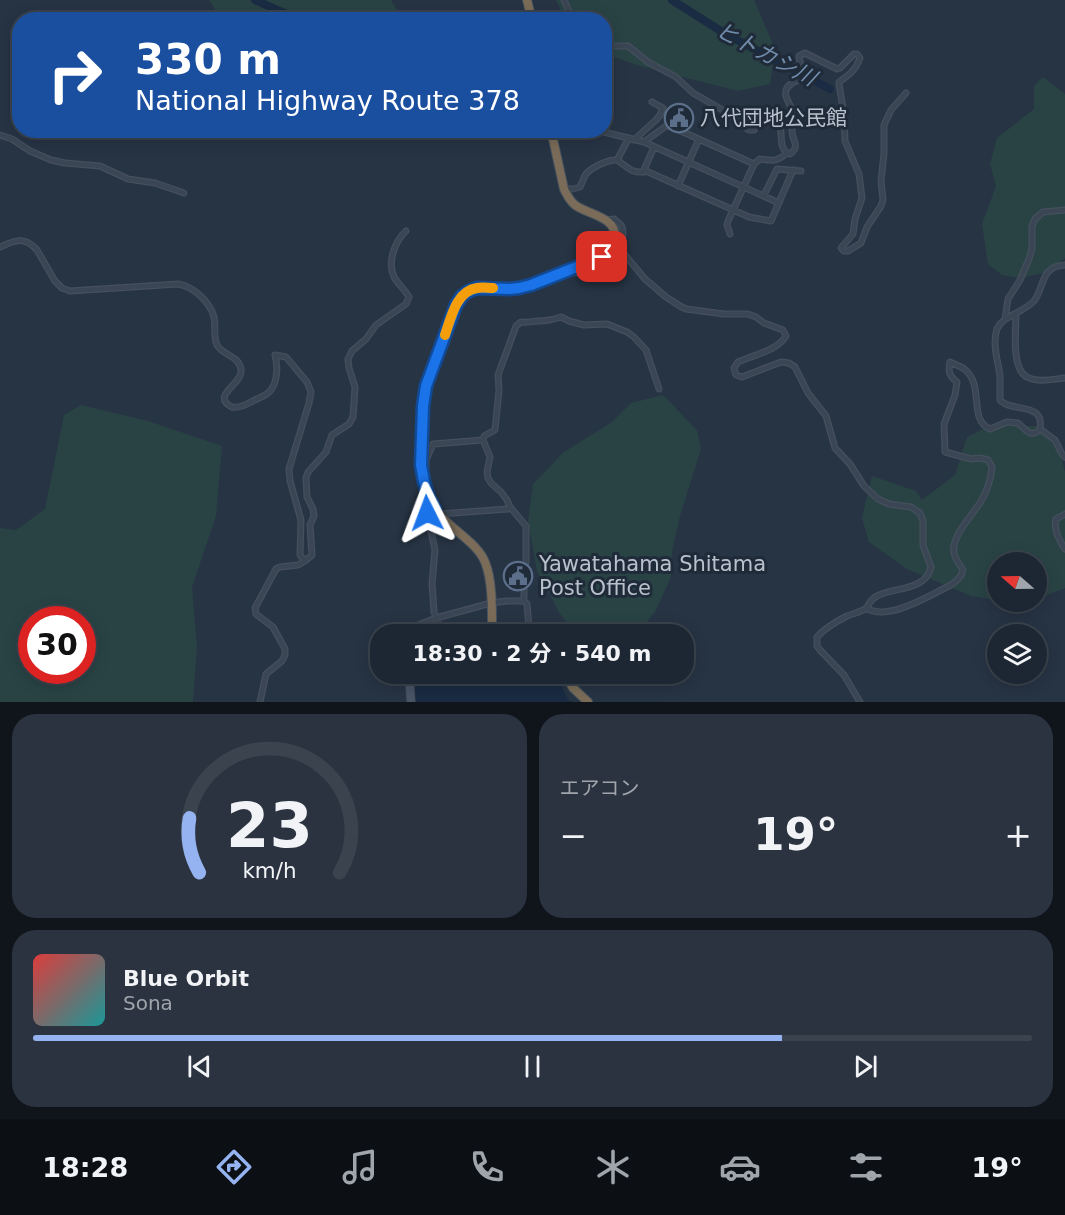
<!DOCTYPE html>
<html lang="ja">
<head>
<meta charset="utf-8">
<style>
  :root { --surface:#1d2733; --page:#2a333f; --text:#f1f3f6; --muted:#a0a5ac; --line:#3b444e; --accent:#95b2f1 }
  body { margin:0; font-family:"DejaVu Sans","Noto Sans JP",sans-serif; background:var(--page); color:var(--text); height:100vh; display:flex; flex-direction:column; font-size:22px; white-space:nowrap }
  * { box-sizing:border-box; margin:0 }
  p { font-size:20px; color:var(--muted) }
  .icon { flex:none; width:33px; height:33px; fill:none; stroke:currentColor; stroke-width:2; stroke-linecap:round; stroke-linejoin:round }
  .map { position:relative; height:702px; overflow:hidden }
  .details { display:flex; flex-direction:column; gap:12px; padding:12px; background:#10151c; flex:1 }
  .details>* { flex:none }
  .top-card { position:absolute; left:12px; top:12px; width:600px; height:126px; border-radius:24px; box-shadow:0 3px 15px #0003,0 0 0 2px var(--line); background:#1a4fa0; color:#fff; overflow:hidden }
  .needle { width:39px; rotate:290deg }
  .tools { position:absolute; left:987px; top:552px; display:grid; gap:12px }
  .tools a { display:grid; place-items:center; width:60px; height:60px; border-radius:50%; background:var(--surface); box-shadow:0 3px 15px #0003,0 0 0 2px var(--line); font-size:30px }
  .speed { position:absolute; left:18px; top:606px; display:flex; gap:12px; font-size:30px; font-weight:700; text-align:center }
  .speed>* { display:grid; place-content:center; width:78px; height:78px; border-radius:50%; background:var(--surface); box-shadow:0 3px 15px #0003,0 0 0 2px var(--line); line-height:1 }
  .speed .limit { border:9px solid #d22; background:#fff; color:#111 }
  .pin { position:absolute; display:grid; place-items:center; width:51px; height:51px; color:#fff; margin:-26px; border-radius:12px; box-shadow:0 3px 9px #0006 }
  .me { position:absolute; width:66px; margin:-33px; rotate:357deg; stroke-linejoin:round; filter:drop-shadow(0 0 4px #0008) }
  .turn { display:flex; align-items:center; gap:21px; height:126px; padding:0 24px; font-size:27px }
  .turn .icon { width:78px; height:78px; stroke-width:2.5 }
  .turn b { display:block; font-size:42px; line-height:51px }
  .big { font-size:45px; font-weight:700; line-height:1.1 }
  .details .tile { flex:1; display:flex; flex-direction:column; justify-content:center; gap:9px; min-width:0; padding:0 21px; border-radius:24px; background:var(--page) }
  .details .dial { align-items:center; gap:0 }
  .dial svg { height:156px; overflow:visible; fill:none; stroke:var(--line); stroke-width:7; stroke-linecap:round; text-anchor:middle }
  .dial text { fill:var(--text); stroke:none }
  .song { display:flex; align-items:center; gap:18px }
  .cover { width:72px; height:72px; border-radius:9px; background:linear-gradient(135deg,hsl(0 70% 55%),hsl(180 70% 35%)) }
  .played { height:6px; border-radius:3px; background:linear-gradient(90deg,var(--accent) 75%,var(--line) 75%) }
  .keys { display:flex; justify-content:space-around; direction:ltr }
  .heat { display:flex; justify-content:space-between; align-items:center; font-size:33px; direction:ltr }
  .details .tiles { flex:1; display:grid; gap:12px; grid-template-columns:1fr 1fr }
  .tile:last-child { grid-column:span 2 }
  .trip { position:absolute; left:370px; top:624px; width:324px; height:60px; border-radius:24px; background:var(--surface); box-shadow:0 3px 15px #0003,0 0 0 2px var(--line); font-weight:700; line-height:60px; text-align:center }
  .tab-bar { display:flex; height:96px; justify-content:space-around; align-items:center; background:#0c1014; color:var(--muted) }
  .tab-bar .icon { width:42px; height:42px }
  .tab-bar .on { color:var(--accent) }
  .tab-bar b { font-size:27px; color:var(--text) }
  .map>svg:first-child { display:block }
</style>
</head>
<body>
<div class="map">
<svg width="1065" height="702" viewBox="0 0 1065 702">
  <rect width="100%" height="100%" fill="#273444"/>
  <path fill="#294345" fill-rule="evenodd" d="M209,0H391L402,19H221Z
    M556,0H754L775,49L770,84L738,91L640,66L605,54L604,20L565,19Z
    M1043,77L1065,94V258L1044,273L1019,278L1002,275L988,264L982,224L996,186L990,164L997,138L1034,109V86Z
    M663,395L697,430L701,449L680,516L672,552L671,577L655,612L637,634H576L560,614L537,571L528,521L533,484L564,452L612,422L631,403Z
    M81,405L148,421L222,446L216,516L192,587L197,647L193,702H0V528L16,530L45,509L64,415ZM32,620H82V670H32Z
    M993,424L1014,426H1041L1057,441L1065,472V588L1037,599L1036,562H998L997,600L971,596L907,569L869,542L862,518L872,476L916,491L922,500L955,475L967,437Z"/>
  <path fill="#192c43" d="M414,674H555L569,701L574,702H416Z"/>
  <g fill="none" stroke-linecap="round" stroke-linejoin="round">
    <path stroke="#192c43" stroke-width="8" d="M255,0L300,20
      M672,0L724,33L830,89"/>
    <g stroke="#454f5d" stroke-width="7">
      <path id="street" d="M564,0L573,20
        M604,46H628L648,62L676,77L693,93L726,112L749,130H754C758,123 758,116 763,110C794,117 771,147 790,154C801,146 792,141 792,131C791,126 794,120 795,116C792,105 778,93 791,84C796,81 800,80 804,77C804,69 799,63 799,56L805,53L837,69L840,68L854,54H857L860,58C856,70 849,75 839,82V84L844,115L845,141L859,174L862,198L855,219L853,234L841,248L844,251H848L861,243L867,227L881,206L883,200L881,181L884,153V125L891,110L906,93
        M596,130L644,142L779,203
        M0,135L12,139L30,151L51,160L65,163L100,166L128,179L155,183L184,193
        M634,140L656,120L660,115L663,108L652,102
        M644,142L666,126L672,127L754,164
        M617,160C628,167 633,175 646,171L749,217L771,221L793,170
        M643,172L654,147
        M678,186L699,139
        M564,189H573L580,187C582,183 584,177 586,174C592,167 609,159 617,160L629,138
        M764,195L777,169L801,171
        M730,234L727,225L728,221L754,164L760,159C772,161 777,162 787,153
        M0,247C15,240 24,236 37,250L55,281L62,288L70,291L178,284C193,286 210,302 214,317C216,326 213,337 217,345C223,356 241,356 241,371C242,384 210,396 232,407C239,408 244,406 251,402C256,399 263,397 268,393C278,385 278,366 275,355L286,357L307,382L311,392L309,403L289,469L290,481L301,520L300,555L305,561L312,555L310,525L314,516L313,509L307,497L306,478L308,472L326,452L332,435L349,424L353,417L355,387L349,368L348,359L352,351L366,339L376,325L406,304L409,297C405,290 398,284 394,277C387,262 395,241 406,231
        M620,249L645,279L666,297L680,306L686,309L724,314H748L756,317L764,323L783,330L786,336C777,351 753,355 738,362L734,368L736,375L742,377L781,362L789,363L795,367L808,393L826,416L835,448L850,464L864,486L878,499L889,504L911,507L920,513L923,521V545L931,567C926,591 894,587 877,596C869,600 870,605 865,609C860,612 853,614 847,616C837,621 825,628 817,637V646L820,650L844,675L860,702
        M569,273C575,273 602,272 608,269C617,265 627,234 621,225C619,223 616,221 614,219L606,220
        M1016,315C1016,330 1011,369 1027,377C1038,383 1054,379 1065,378
        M1005,319L1008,299L1020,280L1029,259L1032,249V226L1035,219L1043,212L1065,210
        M1040,429C1045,401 1011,413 1000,400C1000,392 1000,384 1000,376C998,361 992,344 997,329C1002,316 1023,313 1034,301C1045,287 1040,266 1065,265
        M1040,429L1055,440L1062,454L1065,457
        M483,440L490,457L487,472L488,478L491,483L501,492L507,500L510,507L526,526V562L524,574V601L527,604L529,627L539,634
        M426,468V460L433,444L483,440L484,436L495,430L499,390L498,375L516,326L521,322C528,323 532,321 538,321C547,321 552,320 561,317L569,321L584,325L607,324L627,332L634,337L646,350L659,389
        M435,509L427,513L435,550L432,584L434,612L443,634
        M439,514L508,509L510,507
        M1065,514L1056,519C1053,529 1059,540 1065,549
        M866,608C888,622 930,595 951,585C956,581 962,577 963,570C960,565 955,559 954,553C951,537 971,516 980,503C986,493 991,479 992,467L988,460L980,458L971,459L945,452L944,424L955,395L957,382C949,376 948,371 950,362C954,364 959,366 963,368C986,384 967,419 990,429L1007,422L1018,423C1026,430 1031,439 1040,429
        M405,634L418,625L436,618L491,603L507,601H524
        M260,702L266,674L282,661L285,655V649L273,627L256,614L255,608L276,569L280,567L298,565L305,561"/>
    </g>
    <g stroke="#454f5d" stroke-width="9">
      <path id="secondary" d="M409,674L411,702"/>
    </g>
    <g stroke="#46515e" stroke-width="10">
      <path id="highway" d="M527,0L532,20
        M492,634C492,614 493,581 485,562C478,544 454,531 441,516C418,491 421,456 422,425C423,408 424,392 430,375L457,305L462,296L469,291L477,288L510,289L519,288L531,285L602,257C609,252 614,248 615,239C617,216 588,215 575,205C569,200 567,195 564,189L551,130
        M565,674L573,688L588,702"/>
    </g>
    <use href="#street" stroke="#3b4654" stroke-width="4.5"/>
    <use href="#secondary" stroke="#495567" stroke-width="7"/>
    <use href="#highway" stroke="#7a6c58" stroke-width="8"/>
  </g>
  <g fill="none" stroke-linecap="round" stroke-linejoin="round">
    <g stroke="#114b97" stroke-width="15">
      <path id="route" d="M427,513L435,509L429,498L424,482L421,465L423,406L426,386L456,305L462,296L469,291L477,288L510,289L519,288L531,285L602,257"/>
    </g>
    <use href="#route" stroke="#1a73e8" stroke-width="10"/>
    <path stroke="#f59e0b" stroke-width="10" d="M445,335C451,318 456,291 477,288C482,287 488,288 493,288"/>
  </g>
  <defs>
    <g id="civic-ring" transform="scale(1.5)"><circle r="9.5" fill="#202b39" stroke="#5c6f8a" stroke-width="1.5"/><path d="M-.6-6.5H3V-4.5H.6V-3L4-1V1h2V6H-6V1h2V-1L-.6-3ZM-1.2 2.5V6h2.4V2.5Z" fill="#5c6f8a"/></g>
  </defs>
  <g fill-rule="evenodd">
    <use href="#civic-ring" x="679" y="118"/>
    <use href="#civic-ring" x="518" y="576"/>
  </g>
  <g text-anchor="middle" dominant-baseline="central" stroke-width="6" stroke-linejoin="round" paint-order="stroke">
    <g font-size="21" fill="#b9c1cd" stroke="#202b39" text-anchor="start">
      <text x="700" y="118">八代団地公民館</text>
      <text x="539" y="564">Yawatahama Shitama<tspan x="539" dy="24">Post Office</tspan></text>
    </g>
    <g font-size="22" font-style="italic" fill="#728dac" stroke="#202b39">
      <text transform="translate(766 54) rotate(28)">ヒトカシ川</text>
    </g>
  </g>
</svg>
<div class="tools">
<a><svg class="needle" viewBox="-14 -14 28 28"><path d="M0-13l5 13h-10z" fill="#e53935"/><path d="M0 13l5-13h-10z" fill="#a0a5ac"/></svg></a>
<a><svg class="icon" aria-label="layers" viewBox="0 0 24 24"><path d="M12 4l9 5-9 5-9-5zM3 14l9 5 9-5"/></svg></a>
</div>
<div class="speed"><div class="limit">30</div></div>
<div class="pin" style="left:602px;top:257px;background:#d93025"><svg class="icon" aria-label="arrive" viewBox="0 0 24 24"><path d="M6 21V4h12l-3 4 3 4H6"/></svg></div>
<svg class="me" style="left:427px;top:513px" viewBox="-20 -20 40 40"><path d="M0-17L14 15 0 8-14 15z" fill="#1a73e8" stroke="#fff" stroke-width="4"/></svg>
<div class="trip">18:30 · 2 分 · 540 m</div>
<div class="top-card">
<div class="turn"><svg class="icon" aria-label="right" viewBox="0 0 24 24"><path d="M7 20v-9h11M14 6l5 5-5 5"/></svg><div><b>330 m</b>National Highway Route 378</div></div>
</div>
</div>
<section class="details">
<div class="tiles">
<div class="tile dial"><svg viewBox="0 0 100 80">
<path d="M14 69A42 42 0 1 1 86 69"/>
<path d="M14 69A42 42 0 0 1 9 41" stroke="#95b2f1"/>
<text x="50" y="56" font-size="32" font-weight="700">23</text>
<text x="50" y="72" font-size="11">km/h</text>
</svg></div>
<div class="tile"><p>エアコン</p>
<div class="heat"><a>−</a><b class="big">19°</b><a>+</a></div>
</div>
<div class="tile">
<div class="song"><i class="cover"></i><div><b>Blue Orbit</b><p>Sona</p></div></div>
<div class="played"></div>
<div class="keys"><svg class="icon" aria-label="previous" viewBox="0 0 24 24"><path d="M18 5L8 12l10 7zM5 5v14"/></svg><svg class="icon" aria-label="pause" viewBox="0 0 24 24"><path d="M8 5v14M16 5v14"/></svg><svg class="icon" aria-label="next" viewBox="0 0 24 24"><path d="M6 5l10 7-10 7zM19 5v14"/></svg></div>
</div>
</div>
</section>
<nav class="tab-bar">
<b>18:28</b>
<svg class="icon on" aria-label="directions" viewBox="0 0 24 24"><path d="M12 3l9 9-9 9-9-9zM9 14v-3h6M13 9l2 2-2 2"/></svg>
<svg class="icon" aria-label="music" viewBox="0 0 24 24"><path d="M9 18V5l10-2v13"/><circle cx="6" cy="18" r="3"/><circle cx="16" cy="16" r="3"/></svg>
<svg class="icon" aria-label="phone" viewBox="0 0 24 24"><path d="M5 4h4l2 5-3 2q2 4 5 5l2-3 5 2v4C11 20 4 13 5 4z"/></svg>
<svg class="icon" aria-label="climate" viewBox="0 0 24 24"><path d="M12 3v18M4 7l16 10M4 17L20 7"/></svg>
<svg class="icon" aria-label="car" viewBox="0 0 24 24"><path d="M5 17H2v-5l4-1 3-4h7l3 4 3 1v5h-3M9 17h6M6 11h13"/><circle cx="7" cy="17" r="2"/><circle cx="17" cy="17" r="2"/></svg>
<svg class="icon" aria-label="filters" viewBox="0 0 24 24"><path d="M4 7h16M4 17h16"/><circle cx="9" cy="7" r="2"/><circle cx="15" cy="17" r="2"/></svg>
<b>19°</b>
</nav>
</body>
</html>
